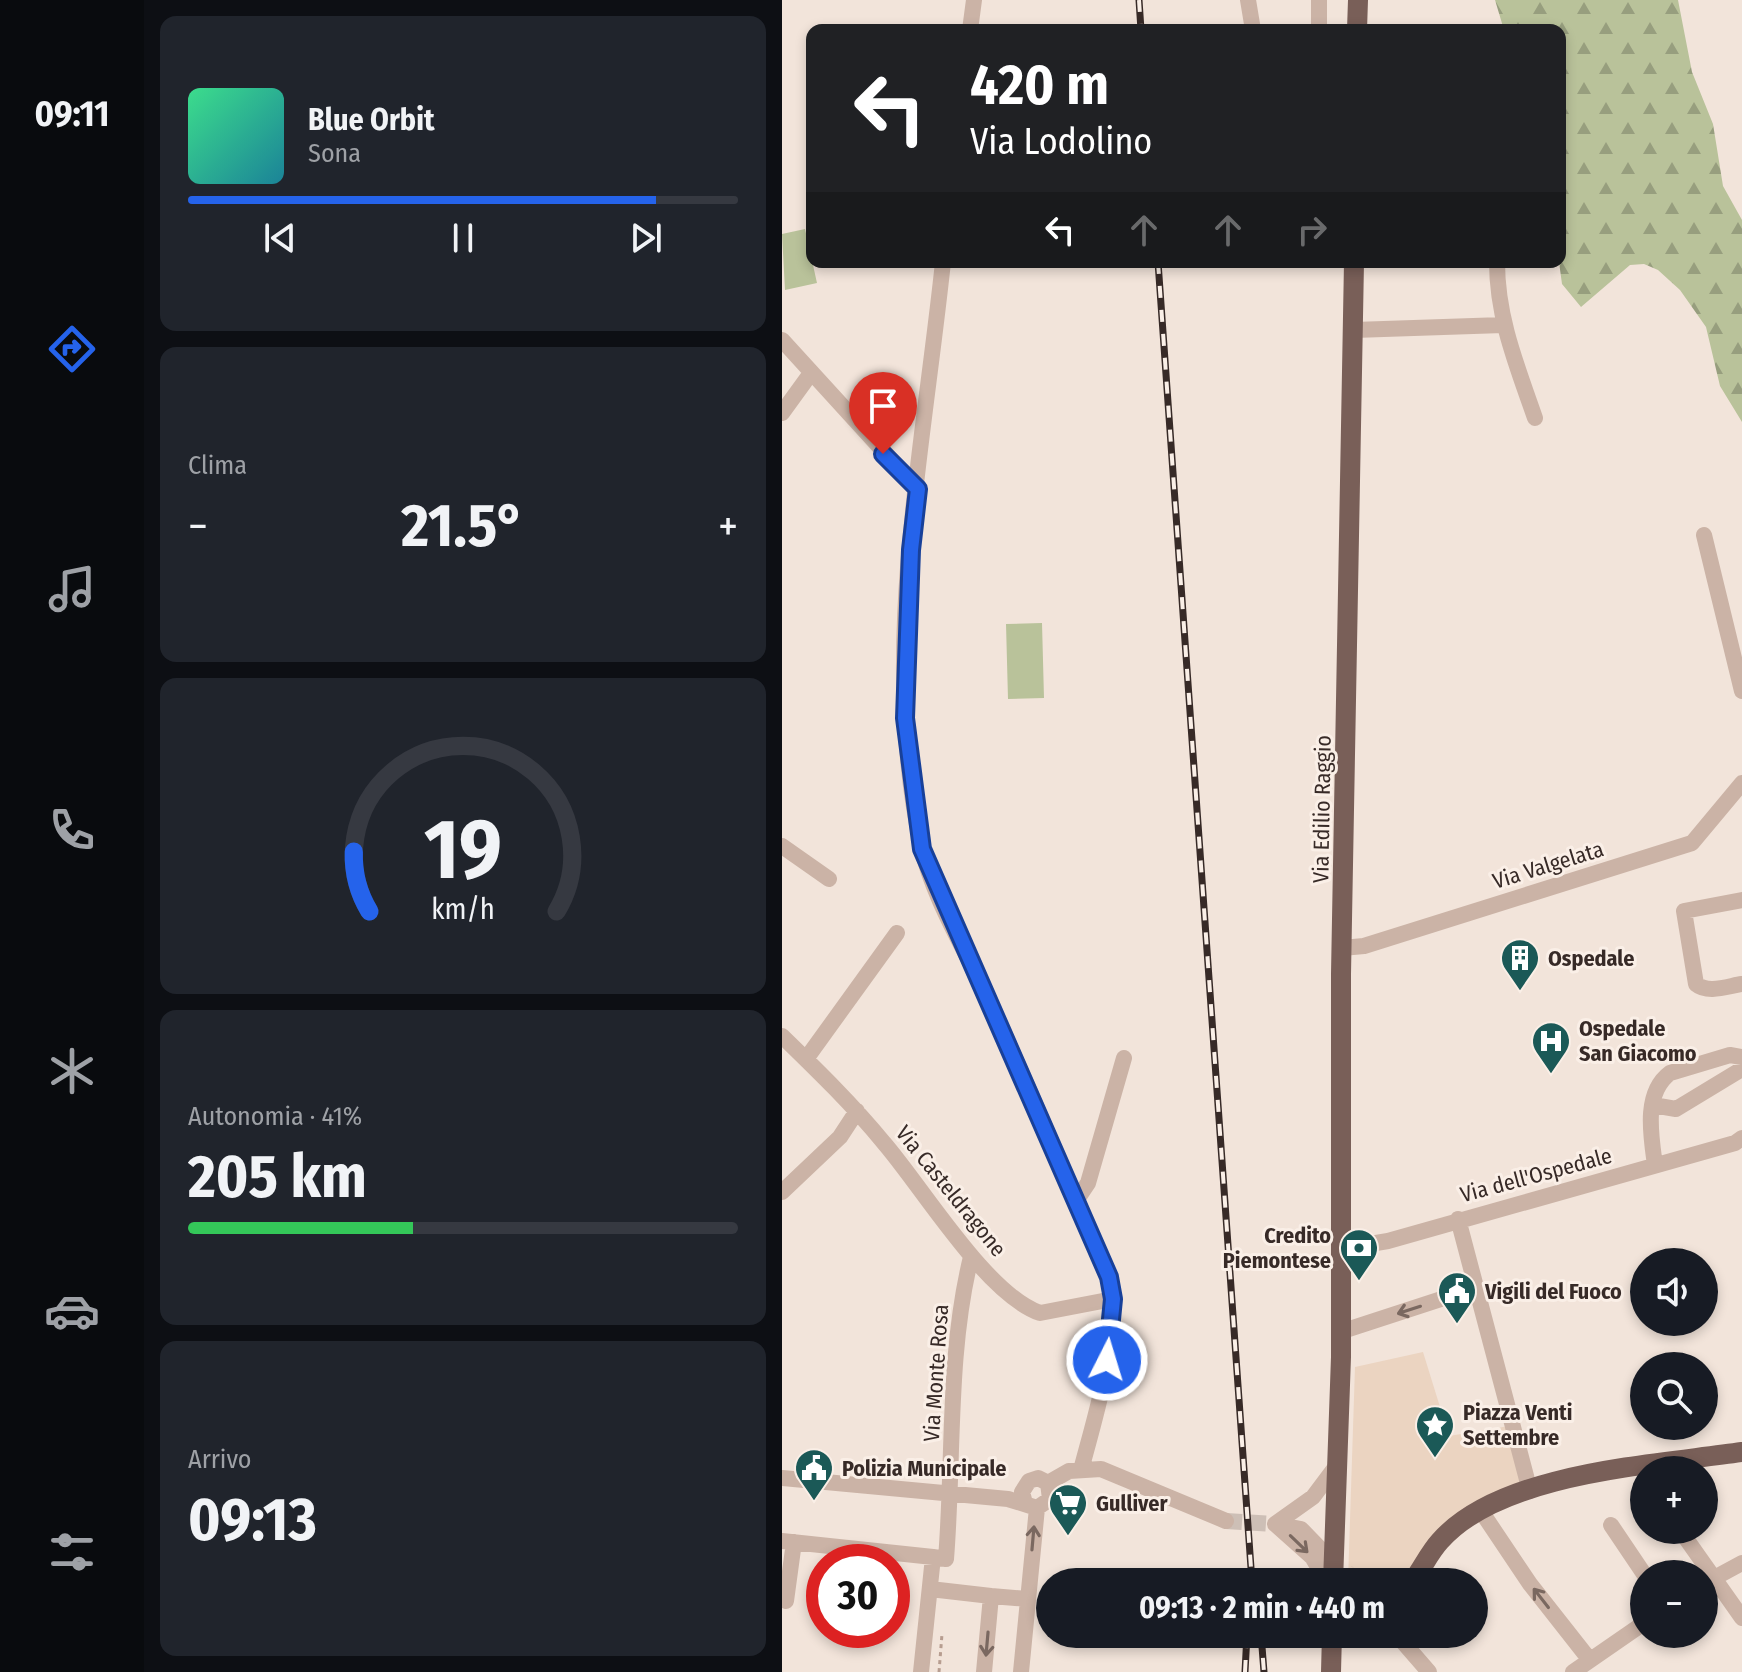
<!DOCTYPE html>
<html lang="it">
<head>
<meta charset="utf-8">
<style>
  :root { --surface:#171b24; --page:#20242c; --text:#f1f3f6; --muted:#9ea1a6; --line:#363941; --accent:#2563eb }
  body { margin:0; font-family:"Fira Sans Condensed",sans-serif; background:var(--page); color:var(--text); height:100vh; display:flex; flex-direction:column; font-size:30px; white-space:nowrap }
  * { box-sizing:border-box; margin:0 }
  p { font-size:26px; color:var(--muted) }
  .icon { flex:none; width:44px; height:44px; fill:none; stroke:currentColor; stroke-width:2; stroke-linecap:round; stroke-linejoin:round }
  .map { position:relative; flex:1; overflow:hidden }
  .drawer { display:flex; flex-direction:column; gap:16px; padding:16px; background:#0d0f14; width:638px }
  .drawer>* { flex:none }
  .guide { position:absolute; left:24px; top:24px; width:760px; height:244px; border-radius:16px; box-shadow:0 4px 12px #0003; background:#202124; color:#fff; overflow:hidden }
  .fabs { position:absolute; left:848px; top:1248px; display:grid; gap:16px }
  .fabs a { display:grid; place-items:center; width:88px; height:88px; border-radius:50%; background:var(--surface); box-shadow:0 4px 12px #0003; font-size:40px }
  .speed { position:absolute; left:24px; top:1544px; display:flex; gap:16px; font-size:40px; font-weight:700; text-align:center }
  .speed>* { display:grid; place-content:center; width:104px; height:104px; border-radius:50%; background:var(--surface); box-shadow:0 4px 12px #0003; line-height:1 }
  .speed .limit { border:12px solid #d22; background:#fff; color:#111 }
  .pin { position:absolute; display:grid; place-items:center; width:68px; height:68px; color:#fff; margin:-82px -34px; border-radius:50% 50% 50% 0; rotate:-45deg; box-shadow:0 0 8px #0007 }
  .pin .icon { rotate:45deg }
  .me { position:absolute; width:88px; margin:-44px; rotate:5deg; stroke-linejoin:round; filter:drop-shadow(0 0 6px #0008) }
  .turn { display:flex; align-items:center; gap:28px; height:168px; padding:0 32px; font-size:36px }
  .turn .icon { width:104px; height:104px; stroke-width:2.5 }
  .turn b { display:block; font-size:56px; line-height:68px }
  .lanes { display:flex; align-items:center; height:76px; padding:0 32px; background:#0003; justify-content:center; gap:40px; direction:ltr }
  .lanes .off { opacity:.35 }
  .big { font-size:60px; font-weight:700; line-height:1.1 }
  .drawer .card { flex:1; display:flex; flex-direction:column; justify-content:center; gap:12px; min-width:0; padding:0 28px; border-radius:16px; background:var(--page) }
  .drawer .dial { align-items:center; gap:0 }
  .dial svg { height:208px; overflow:visible; fill:none; stroke:var(--line); stroke-width:7; stroke-linecap:round; text-anchor:middle }
  .dial text { fill:var(--text); stroke:none }
  .song { display:flex; align-items:center; gap:24px }
  .cover { width:96px; height:96px; border-radius:12px; background:linear-gradient(135deg,hsl(150 70% 55%),hsl(190 70% 35%)) }
  .played { height:8px; border-radius:4px; background:linear-gradient(90deg,var(--accent) 85%,var(--line) 85%) }
  .keys { display:flex; justify-content:space-around; direction:ltr }
  .heat { display:flex; justify-content:space-between; align-items:center; font-size:44px; direction:ltr }
  .charge { height:12px; border-radius:6px; background:linear-gradient(90deg,#34c759 41%,var(--line) 0) }
  .trip { position:absolute; left:254px; top:1568px; width:452px; height:80px; border-radius:40px; background:var(--surface); box-shadow:0 4px 12px #0003; font-weight:700; line-height:80px; text-align:center }
  main { display:flex; flex:1; min-height:0 }
  .tabs { display:flex; flex-direction:column; width:144px; justify-content:space-around; align-items:center; background:#090b0e; color:var(--muted) }
  .tabs .icon { width:56px; height:56px }
  .tabs .selected { color:var(--accent) }
  .tabs b { font-size:36px; color:var(--text) }
  .map>svg:first-child { display:block }
</style>
</head>
<body>
<main>
<nav class="tabs">
<b>09:11</b>
<svg class="icon selected" aria-label="directions" viewBox="0 0 24 24"><path d="M12 3l9 9-9 9-9-9zM9 14v-3h6M13 9l2 2-2 2"/></svg>
<svg class="icon" aria-label="music" viewBox="0 0 24 24"><path d="M9 18V5l10-2v13"/><circle cx="6" cy="18" r="3"/><circle cx="16" cy="16" r="3"/></svg>
<svg class="icon" aria-label="phone" viewBox="0 0 24 24"><path d="M5 4h4l2 5-3 2q2 4 5 5l2-3 5 2v4C11 20 4 13 5 4z"/></svg>
<svg class="icon" aria-label="climate" viewBox="0 0 24 24"><path d="M12 3v18M4 7l16 10M4 17L20 7"/></svg>
<svg class="icon" aria-label="car" viewBox="0 0 24 24"><path d="M5 17H2v-5l4-1 3-4h7l3 4 3 1v5h-3M9 17h6M6 11h13"/><circle cx="7" cy="17" r="2"/><circle cx="17" cy="17" r="2"/></svg>
<svg class="icon" aria-label="filters" viewBox="0 0 24 24"><path d="M4 7h16M4 17h16"/><circle cx="9" cy="7" r="2"/><circle cx="15" cy="17" r="2"/></svg>
</nav>
<section class="drawer">
<div class="card">
<div class="song"><i class="cover"></i><div><b>Blue Orbit</b><p>Sona</p></div></div>
<div class="played"></div>
<div class="keys"><svg class="icon" aria-label="previous" viewBox="0 0 24 24"><path d="M18 5L8 12l10 7zM5 5v14"/></svg><svg class="icon" aria-label="pause" viewBox="0 0 24 24"><path d="M8 5v14M16 5v14"/></svg><svg class="icon" aria-label="next" viewBox="0 0 24 24"><path d="M6 5l10 7-10 7zM19 5v14"/></svg></div>
</div>
<div class="card"><p>Clima</p>
<div class="heat"><a>−</a><b class="big">21.5°</b><a>+</a></div>
</div>
<div class="card dial"><svg viewBox="0 0 100 80">
<path d="M14 69A42 42 0 1 1 86 69"/>
<path d="M14 69A42 42 0 0 1 8 46" stroke="#2563eb"/>
<text x="50" y="56" font-size="32" font-weight="700">19</text>
<text x="50" y="72" font-size="11">km/h</text>
</svg></div>
<div class="card"><p>Autonomia · 41%</p><b class="big">205 km</b><div class="charge"></div></div>
<div class="card"><p>Arrivo</p><b class="big">09:13</b></div>
</section>
<div class="map">
<svg width="960" height="1672" viewBox="0 0 960 1672">
  <defs>
    <pattern id="forest-firs" width="22" height="20" patternUnits="userSpaceOnUse" patternTransform="scale(2)"><rect width="22" height="20" fill="#b9c29a"/><path d="M5 1l3.5 6h-7zM16 11l3.5 6h-7z" fill="#979e7e"/></pattern>
  </defs>
  <rect width="100%" height="100%" fill="#f2e4da"/>
  <path fill="url(#forest-firs)" d="M713,0H896L910,72L931,124L941,186L960,220V422L938,386L924,327L898,290L876,270L862,264L848,265L799,307L780,284L777,262L778,30H722Z"/>
  <path fill="#b9c29a" d="M23,229L35,283L3,290L0,234Z
    M260,623L262,698L226,699L224,624Z"/>
  <path fill="#ebd4c1" d="M641,1352L667,1436L727,1426L741,1482L641,1554L619,1582H566L573,1367Z"/>
  <g fill="none" stroke-linecap="round" stroke-linejoin="round">
    <path stroke="#cdbfb6" stroke-width="16" stroke-dasharray="16 8" stroke-linecap="butt" d="M444,1521L493,1524"/>
    <path stroke="#b79d90" stroke-width="3" stroke-dasharray="4 4" stroke-linecap="butt" d="M570,1575L571,1567
      M157,1672L160,1634"/>
    <path stroke="#cbb3a6" stroke-width="16" d="M466,0L471,30
      M537,0V30
      M188,30L192,0
      M161,262C141,452 98,655 139,845C151,900 186,954 209,1005C251,1095 288,1187 327,1277C338,1341 315,1409 299,1470
      M715,262C715,318 735,366 753,418
      M572,330L721,325
      M0,340L136,489
      M0,413L29,373
      M922,535L960,691
      M0,846L47,879
      M960,900L902,911L914,984C926,994 946,986 960,984
      M560,948L582,946L910,843L960,783
      M0,1036C35,1070 71,1105 102,1143C141,1188 204,1294 258,1313L331,1299
      M24,1059L115,933
      M871,1105L894,1109L960,1069
      M873,1165C869,1136 861,1093 888,1073L948,1055L960,1057
      M0,1192L58,1137L75,1111
      M294,1201L306,1183L342,1058
      M676,1219L748,1491
      M558,1249L606,1241L953,1143L960,1138
      M558,1332L696,1287
      M0,1478L226,1499L255,1508L268,1499L266,1483L256,1478L247,1481L240,1492L243,1503
      M266,1483L287,1471L319,1469L444,1521
      M699,1511L748,1584L807,1659
      M493,1524L531,1497L552,1469
      M829,1525L862,1574
      M898,1530L960,1618
      M0,1541L151,1557L139,1672
      M151,1557L164,1559C172,1460 165,1354 189,1257
      M545,1582L530,1557L493,1524L519,1529L551,1562
      M923,1583L960,1563
      M148,1589L209,1596
      M4,1601L12,1542
      M614,1634L647,1672
      M202,1672L209,1596L245,1599
      M239,1672L255,1508
      M791,1672L862,1623"/>
    <path stroke="#795f58" stroke-width="20" d="M575,30L576,0
      M551,1582L559,1357V974L572,262
      M630,1582C640,1569 647,1553 658,1541C719,1472 872,1465 960,1452
      M549,1672L550,1634"/>
    <g stroke="#372a27" stroke-width="7">
      <path id="rail" d="M357,0L359,30
        M376,262L470,1582
        M479,1634L482,1672
        M463,1672L465,1634"/>
    </g>
    <use href="#rail" stroke="#faefe7" stroke-width="4" stroke-dasharray="12" stroke-linecap="butt"/>
  </g>
  <defs><path id="oneway-shaft" d="M-6 0H5M1.5-3L5.5 0L1.5 3" fill="none" stroke-width="1.6" stroke-linecap="round" stroke-linejoin="round" transform="scale(2)"/></defs>
  <g stroke="#7a6860">
    <use href="#oneway-shaft" transform="translate(627 1310) rotate(162)"/>
    <use href="#oneway-shaft" transform="translate(251 1538) rotate(-85)"/>
    <use href="#oneway-shaft" transform="translate(517 1544) rotate(44)"/>
    <use href="#oneway-shaft" transform="translate(759 1598) rotate(-128)"/>
    <use href="#oneway-shaft" transform="translate(205 1644) rotate(95)"/>
  </g>
  <g fill="none" stroke-linecap="round" stroke-linejoin="round">
    <g stroke="#184099" stroke-width="20">
      <path id="route" d="M101,454L136,489L129,550L123,718L140,849L327,1277L331,1299L325,1360"/>
    </g>
    <use href="#route" stroke="#2563eb" stroke-width="14"/>
  </g>
  <defs>
    <g id="building-pin" transform="scale(2)"><path d="M0 17L-7.5 6A9.5 9.5 0 1 1 7.5 6Z" fill="#1b5957" stroke="#faefe7"/><path d="M-4-6H4V6H1V3H-1V6H-4ZM-2.5-4.3h1.7v1.8h-1.7ZM.8-4.3h1.7v1.8H.8ZM-2.5-1h1.7V.8h-1.7ZM.8-1h1.7V.8H.8Z" fill="#fff"/></g>
    <g id="hospital-pin" transform="scale(2)"><path d="M0 17L-7.5 6A9.5 9.5 0 1 1 7.5 6Z" fill="#1b5957" stroke="#faefe7"/><path d="M-5-5h3v3.5h4V-5h3V5h-3V1.5h-4V5h-3Z" fill="#fff"/></g>
    <g id="bank-pin" transform="scale(2)"><path d="M0 17L-7.5 6A9.5 9.5 0 1 1 7.5 6Z" fill="#1b5957" stroke="#faefe7"/><path d="M-6-4H6V4H-6ZM0-2.3a2.3 2.3 0 1 0 0 4.6a2.3 2.3 0 1 0 0-4.6Z" fill="#fff"/></g>
    <g id="civic-pin" transform="scale(2)"><path d="M0 17L-7.5 6A9.5 9.5 0 1 1 7.5 6Z" fill="#1b5957" stroke="#faefe7"/><path d="M-.6-6.5H3V-4.5H.6V-3L4-1V1h2V6H-6V1h2V-1L-.6-3ZM-1.2 2.5V6h2.4V2.5Z" fill="#fff"/></g>
    <g id="sight-pin" transform="scale(2)"><path d="M0 17L-7.5 6A9.5 9.5 0 1 1 7.5 6Z" fill="#1b5957" stroke="#faefe7"/><path d="M0-6L1.8-2.2L6-1.7L2.9 1.2L3.7 5.4L0 3.3L-3.7 5.4L-2.9 1.2L-6-1.7L-1.8-2.2Z" fill="#fff"/></g>
    <g id="supermarket-pin" transform="scale(2)"><path d="M0 17L-7.5 6A9.5 9.5 0 1 1 7.5 6Z" fill="#1b5957" stroke="#faefe7"/><path d="M-6-5.5h2.5l.6 2H6L4.5 2H-2.5L-4.4-4H-6ZM-1.5 3.2a1.3 1.3 0 1 0 .1 0ZM3 3.2a1.3 1.3 0 1 0 .1 0Z" fill="#fff"/></g>
  </defs>
  <g fill-rule="evenodd">
    <use href="#building-pin" x="738" y="958"/>
    <use href="#hospital-pin" x="769" y="1041"/>
    <use href="#bank-pin" x="577" y="1248"/>
    <use href="#civic-pin" x="675" y="1291"/>
    <use href="#sight-pin" x="653" y="1425"/>
    <use href="#civic-pin" x="32" y="1468"/>
    <use href="#supermarket-pin" x="286" y="1503"/>
  </g>
  <g text-anchor="middle" dominant-baseline="central" stroke-width="6" stroke-linejoin="round" paint-order="stroke">
    <g font-size="22" fill="#372a27" stroke="#faefe7">
      <text transform="translate(540 809) rotate(-89)">Via Edilio Raggio</text>
      <text transform="translate(766 865) rotate(-17)">Via Valgelata</text>
      <text transform="translate(754 1175) rotate(-15)">Via dell'Ospedale</text>
      <text transform="translate(169 1191) rotate(51)">Via Casteldragone</text>
      <text transform="translate(154 1373) rotate(-86)">Via Monte Rosa</text>
    </g>
    <g font-size="22" font-weight="bold" fill="#372a27" stroke="#faefe7" text-anchor="start">
      <text x="766" y="958">Ospedale</text>
      <text x="797" y="1028">Ospedale<tspan x="797" dy="25">San Giacomo</tspan></text>
      <text x="549" y="1235" text-anchor="end">Credito<tspan x="549" dy="25">Piemontese</tspan></text>
      <text x="703" y="1291">Vigili del Fuoco</text>
      <text x="681" y="1412">Piazza Venti<tspan x="681" dy="25">Settembre</tspan></text>
      <text x="60" y="1468">Polizia Municipale</text>
      <text x="314" y="1503">Gulliver</text>
    </g>
  </g>
</svg>
<div class="fabs">
<a><svg class="icon" aria-label="sound" viewBox="0 0 24 24"><path d="M4 9h4l5-4v14l-5-4H4zM17 9q2 3 0 6"/></svg></a>
<a><svg class="icon" aria-label="search" viewBox="0 0 24 24"><circle cx="10" cy="10" r="6"/><path d="M15 15l6 6"/></svg></a>
<a>+</a>
<a>−</a>
</div>
<div class="speed"><div class="limit">30</div></div>
<div class="pin" style="left:101px;top:454px;background:#d93025"><svg class="icon" aria-label="arrive" viewBox="0 0 24 24"><path d="M6 21V4h12l-3 4 3 4H6"/></svg></div>
<svg class="me" style="left:325px;top:1360px" viewBox="-20 -20 40 40"><circle r="17" fill="#2563eb" stroke="#fff" stroke-width="3"/><path d="M0-11L8 9 0 5-8 9z" fill="#fff"/></svg>
<div class="trip">09:13 · 2 min · 440 m</div>
<div class="guide">
<div class="turn"><svg class="icon" aria-label="left" viewBox="0 0 24 24"><path d="M17 20v-9H6M10 6l-5 5 5 5"/></svg><div><b>420 m</b>Via Lodolino</div></div>
<div class="lanes"><svg class="icon" aria-label="left" viewBox="0 0 24 24"><path d="M17 20v-9H6M10 6l-5 5 5 5"/></svg><svg class="icon off" aria-label="ahead" viewBox="0 0 24 24"><path d="M12 20V5M6 11l6-6 6 6"/></svg><svg class="icon off" aria-label="ahead" viewBox="0 0 24 24"><path d="M12 20V5M6 11l6-6 6 6"/></svg><svg class="icon off" aria-label="right" viewBox="0 0 24 24"><path d="M7 20v-9h11M14 6l5 5-5 5"/></svg></div>
</div>
</div>
</main>
</body>
</html>
